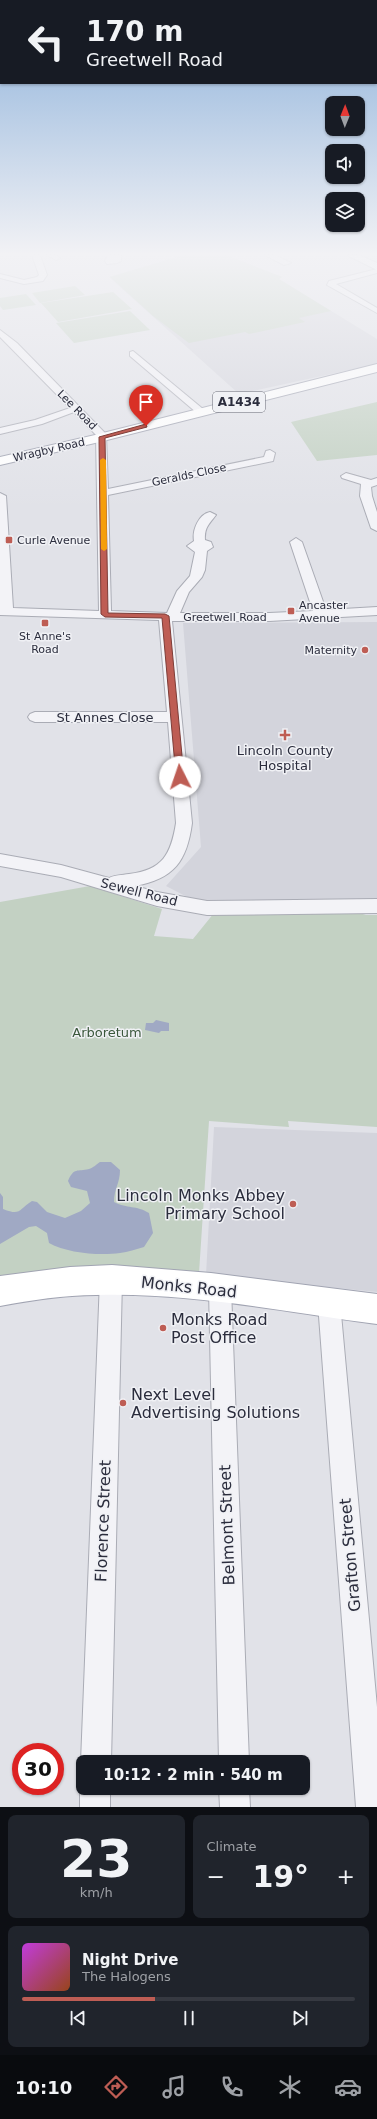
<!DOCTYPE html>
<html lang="en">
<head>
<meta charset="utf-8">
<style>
  :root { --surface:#171b24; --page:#20242c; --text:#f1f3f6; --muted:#9ea1a6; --line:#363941; --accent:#be5d54 }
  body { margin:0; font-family:"DejaVu Sans",sans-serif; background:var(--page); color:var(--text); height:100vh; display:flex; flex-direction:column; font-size:15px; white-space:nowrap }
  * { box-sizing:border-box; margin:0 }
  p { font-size:13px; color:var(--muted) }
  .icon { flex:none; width:22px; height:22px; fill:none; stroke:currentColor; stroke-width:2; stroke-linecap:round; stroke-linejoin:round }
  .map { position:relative; height:1807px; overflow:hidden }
  .side { display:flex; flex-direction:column; gap:8px; padding:8px; background:#0d0f14; flex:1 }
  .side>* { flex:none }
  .banner { position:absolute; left:0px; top:0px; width:377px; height:84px; box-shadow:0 1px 3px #0004; background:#171b24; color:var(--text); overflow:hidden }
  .needle { width:26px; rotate:1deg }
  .fabs { position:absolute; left:325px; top:96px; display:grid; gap:8px }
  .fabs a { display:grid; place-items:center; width:40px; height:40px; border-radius:8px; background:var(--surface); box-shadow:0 1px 3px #0004; font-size:20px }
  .speed { position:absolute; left:12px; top:1743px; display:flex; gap:8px; font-size:20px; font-weight:700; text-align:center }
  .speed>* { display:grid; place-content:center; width:52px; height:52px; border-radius:50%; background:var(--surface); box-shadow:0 1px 3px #0004; line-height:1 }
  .speed .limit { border:6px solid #d22; background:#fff; color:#111 }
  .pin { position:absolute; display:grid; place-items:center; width:34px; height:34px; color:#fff; margin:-41px -17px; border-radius:50% 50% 50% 0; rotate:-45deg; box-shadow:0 0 4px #0007 }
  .pin .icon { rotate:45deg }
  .me { position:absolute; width:44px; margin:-22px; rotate:356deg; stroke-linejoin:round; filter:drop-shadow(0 0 3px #0008) }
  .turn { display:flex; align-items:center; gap:14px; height:84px; padding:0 20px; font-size:18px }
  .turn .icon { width:52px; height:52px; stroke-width:2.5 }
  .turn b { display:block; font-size:28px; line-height:34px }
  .big { font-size:30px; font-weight:700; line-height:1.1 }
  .side .tile { flex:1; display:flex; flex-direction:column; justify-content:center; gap:6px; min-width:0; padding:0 14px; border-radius:8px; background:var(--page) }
  .side .dial { align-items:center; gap:0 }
  .dial b { font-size:52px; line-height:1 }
  .song { display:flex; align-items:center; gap:12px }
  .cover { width:48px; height:48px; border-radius:6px; background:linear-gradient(135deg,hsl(290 70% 55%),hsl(20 70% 35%)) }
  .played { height:4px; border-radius:2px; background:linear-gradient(90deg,var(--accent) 40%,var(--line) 40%) }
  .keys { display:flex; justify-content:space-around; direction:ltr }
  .heat { display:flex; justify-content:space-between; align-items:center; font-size:22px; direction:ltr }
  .side .tiles { flex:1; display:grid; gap:8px; grid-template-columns:1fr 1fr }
  .tile:last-child { grid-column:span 2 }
  .trip { position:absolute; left:76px; top:1755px; width:234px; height:40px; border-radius:8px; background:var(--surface); box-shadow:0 1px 3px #0004; font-weight:700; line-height:40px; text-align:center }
  .menu { display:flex; height:64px; justify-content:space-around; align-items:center; background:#090b0e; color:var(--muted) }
  .menu .icon { width:28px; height:28px }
  .menu .on { color:var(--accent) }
  .menu b { font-size:18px; color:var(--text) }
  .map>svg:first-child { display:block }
</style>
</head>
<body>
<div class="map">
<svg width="377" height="1807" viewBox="0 0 377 1807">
  <rect width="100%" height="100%" fill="#e1e2e8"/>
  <path fill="#d3d4dc" d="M183,255H226L282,277L279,279L377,339V364L239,394L109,277Z
    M377,622V902L195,901L166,886L201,847L183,623Z
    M214,1127L377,1133V1292L206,1275Z"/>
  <path fill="#c3d1c3" d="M184,255H226L282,277L279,279L331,311L299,318L305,322L249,334L245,332L189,343L153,316L110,277Z
    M75,286L85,295L40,303L32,293Z
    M113,292L132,309L58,322L41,303Z
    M26,294L36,305L3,310L0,306V298Z
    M130,311L150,330L74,343L56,323Z
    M377,402V455L317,461L291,422Z
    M90,886L162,909L154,936L193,939L214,913L353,911L366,915H377V1127L288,1121L289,1127L209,1121L199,1273L0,1296V902Z"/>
  <path fill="#a0a9c4" d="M156,1020L169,1023V1031H161L159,1033L145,1030L146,1023H153Z
    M100,1162H111L120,1170C120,1183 114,1189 114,1202C128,1209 136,1205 149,1213L153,1233L144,1247C136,1249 128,1252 120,1253C99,1256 67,1253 49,1243L47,1233L36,1226L29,1227L0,1244V1193L3,1197V1209C21,1216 18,1210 32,1201L37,1202L47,1212L65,1218L81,1211L90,1203L87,1191L71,1187L68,1181C74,1167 77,1172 89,1169C93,1168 97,1164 100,1162Z"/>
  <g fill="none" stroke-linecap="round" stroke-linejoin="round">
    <g stroke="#aaacb5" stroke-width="2">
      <path id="minor" d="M32,255H40L47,275L43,281L24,284L0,278V274L24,280L37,277L39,275Z
        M47,255H56L60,258L56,260Z
        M108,255H121V261L117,263L107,264L105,261Z
        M265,255H275L291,263L284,265Z
        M377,269V273L336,284L377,308V313L327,285L329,281Z
        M0,330L17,343L106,434L108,489L264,457L266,451L270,450L275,453L273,461L108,495L111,611L167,613L177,591L190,576L195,552L187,546L194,541C192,530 199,514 210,512L216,515C209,524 204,528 205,540L211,542L213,547L207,551L205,570L202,577L189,592L180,613H269L313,611L290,542L296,538L302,542L326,610L377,607V615L269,621H172L192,823C187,861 174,879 135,886L157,892L207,901L377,899V913L207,915L157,906L61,877L0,866V854L61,865L109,878C114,875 122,875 129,874C163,870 171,854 176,823L168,722H35L30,720L28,717L30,714L35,712H167L159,620L0,615V493L6,496L13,608L99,611L96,435L74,412L42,424L0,434V428L35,420L70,408L0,337Z
        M133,351L203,409V413H197L130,356V352Z
        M346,473L371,480L377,478V485L371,487L372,496L377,512V531L371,528L360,496L361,484L342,478L341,476Z
        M111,1269L119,1272L122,1280L111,1762H83V1766L81,1762L100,1280L103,1272Z
        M220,1278L228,1281L231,1289L249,1762H219L209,1289L212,1281Z
        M329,1292L337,1295L340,1303L377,1707V1807H356L318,1303L321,1295Z
        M83,1781V1788H110V1807H80V1788Z
        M219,1788H249L250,1807H220Z"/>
    </g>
    <g stroke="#a1a4b2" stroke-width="2">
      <path id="major" d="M347,255H359L377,263V270Z
        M377,364V372L95,443L0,465V457L95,435Z
        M112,1265L211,1273L377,1294V1324C285,1312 190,1292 96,1295C64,1295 32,1300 0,1306V1276L70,1267Z"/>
    </g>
    <use href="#minor" fill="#f3f3f7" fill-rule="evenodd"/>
    <use href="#major" fill="#fff" fill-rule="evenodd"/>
  </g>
  <linearGradient id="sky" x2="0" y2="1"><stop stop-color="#8bb0da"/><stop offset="0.5" stop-color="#f2f2f5"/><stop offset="1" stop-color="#f2f2f5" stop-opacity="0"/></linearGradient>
  <rect width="377" height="508" fill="url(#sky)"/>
  <path fill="#be5d54" stroke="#7c3c37" d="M146,424L147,427L105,438L108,613L165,614L169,616L184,777L180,780L176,777L162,618L105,617L101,614L99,437Z"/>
  <path fill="#f59e0b" d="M103,458L106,460L107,549L104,551L101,549L100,460Z"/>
  <g fill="#be5d54" stroke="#f0f1f5" stroke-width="1.5">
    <rect x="5" y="536" width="8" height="8" rx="2"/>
    <rect x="287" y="607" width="8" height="8" rx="2"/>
    <rect x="41" y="619" width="8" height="8" rx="2"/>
    <circle cx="365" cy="650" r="4"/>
    <path d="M283 729h4v4h4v4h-4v4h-4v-4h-4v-4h4z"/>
    <circle cx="293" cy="1204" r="4"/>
    <circle cx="163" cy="1328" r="4"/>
    <circle cx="123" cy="1403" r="4"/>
  </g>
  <g text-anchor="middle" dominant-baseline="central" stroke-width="3" stroke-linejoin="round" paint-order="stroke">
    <g font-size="11" fill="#2b2d3d" stroke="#f0f1f5">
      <text transform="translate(77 410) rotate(45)">Lee Road</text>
      <text transform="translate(49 450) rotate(-13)">Wragby Road</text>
      <text transform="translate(189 475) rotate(-12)">Geralds Close</text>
      <text x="225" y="617">Greetwell Road</text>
    </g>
    <g font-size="11" fill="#2b2d3d" stroke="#f0f1f5" text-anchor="start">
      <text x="17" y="540">Curle Avenue</text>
      <text x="299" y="605">Ancaster<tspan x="299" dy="13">Avenue</tspan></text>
      <text x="45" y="636" text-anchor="middle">St Anne's<tspan x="45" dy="13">Road</tspan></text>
      <text x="357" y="650" text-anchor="end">Maternity</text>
    </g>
    <rect fill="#f0f1f5" stroke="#666874" stroke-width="1" x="213" y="392" width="52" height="20" rx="3"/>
    <g font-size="12" font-weight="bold" fill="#2b2d3d">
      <text x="239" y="402">A1434</text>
    </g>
    <g font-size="13" fill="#2b2d3d" stroke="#f0f1f5">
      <text x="105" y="717">St Annes Close</text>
      <text transform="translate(139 892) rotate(14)">Sewell Road</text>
    </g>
    <g font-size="13" fill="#2b2d3d" stroke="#f0f1f5">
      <text x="285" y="750">Lincoln County<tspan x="285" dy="15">Hospital</tspan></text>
    </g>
    <g font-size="13" fill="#3a573b" stroke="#f0f1f5">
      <text x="107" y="1032">Arboretum</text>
    </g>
    <g font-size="16" fill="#2b2d3d" stroke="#f0f1f5" text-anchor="start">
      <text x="285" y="1195" text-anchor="end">Lincoln Monks Abbey<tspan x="285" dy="18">Primary School</tspan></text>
      <text x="171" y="1319">Monks Road<tspan x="171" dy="18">Post Office</tspan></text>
      <text x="131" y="1394">Next Level<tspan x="131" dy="18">Advertising Solutions</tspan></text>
    </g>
    <g font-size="16" fill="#2b2d3d" stroke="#f0f1f5">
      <text transform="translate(189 1287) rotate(6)">Monks Road</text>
      <text transform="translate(103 1521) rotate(-88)">Florence Street</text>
      <text transform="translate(227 1525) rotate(-92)">Belmont Street</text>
      <text transform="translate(350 1555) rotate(-95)">Grafton Street</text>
    </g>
  </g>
</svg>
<div class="fabs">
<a><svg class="needle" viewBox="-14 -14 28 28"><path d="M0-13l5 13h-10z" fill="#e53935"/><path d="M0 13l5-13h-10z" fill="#9ea1a6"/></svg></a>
<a><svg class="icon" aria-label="sound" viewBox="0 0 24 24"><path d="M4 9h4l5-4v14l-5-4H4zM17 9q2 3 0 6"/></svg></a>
<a><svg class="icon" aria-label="layers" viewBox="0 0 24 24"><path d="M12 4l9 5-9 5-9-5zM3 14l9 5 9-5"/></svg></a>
</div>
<div class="speed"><div class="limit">30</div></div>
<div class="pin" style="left:146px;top:426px;background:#d93025"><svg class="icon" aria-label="arrive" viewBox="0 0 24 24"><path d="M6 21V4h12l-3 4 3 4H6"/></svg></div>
<svg class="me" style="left:180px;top:777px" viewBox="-20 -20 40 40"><circle r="19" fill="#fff"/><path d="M0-13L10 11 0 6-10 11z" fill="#be5d54"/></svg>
<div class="trip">10:12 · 2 min · 540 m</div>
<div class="banner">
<div class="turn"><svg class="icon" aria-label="left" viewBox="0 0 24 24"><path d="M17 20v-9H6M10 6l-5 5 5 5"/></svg><div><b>170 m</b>Greetwell Road</div></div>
</div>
</div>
<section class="side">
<div class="tiles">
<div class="tile dial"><b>23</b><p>km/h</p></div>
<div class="tile"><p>Climate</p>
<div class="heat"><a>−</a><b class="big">19°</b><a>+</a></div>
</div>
<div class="tile">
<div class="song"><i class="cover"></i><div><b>Night Drive</b><p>The Halogens</p></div></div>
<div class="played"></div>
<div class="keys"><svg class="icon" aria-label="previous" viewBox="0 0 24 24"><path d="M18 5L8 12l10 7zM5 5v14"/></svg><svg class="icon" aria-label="pause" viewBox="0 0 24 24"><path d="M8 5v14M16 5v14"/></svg><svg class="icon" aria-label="next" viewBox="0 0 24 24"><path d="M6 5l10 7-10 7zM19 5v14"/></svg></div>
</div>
</div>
</section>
<nav class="menu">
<b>10:10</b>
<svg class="icon on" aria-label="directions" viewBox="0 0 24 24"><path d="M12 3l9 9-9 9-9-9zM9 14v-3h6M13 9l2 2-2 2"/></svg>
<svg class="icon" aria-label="music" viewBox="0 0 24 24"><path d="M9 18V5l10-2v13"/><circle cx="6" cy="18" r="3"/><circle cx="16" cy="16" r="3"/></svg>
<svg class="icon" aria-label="phone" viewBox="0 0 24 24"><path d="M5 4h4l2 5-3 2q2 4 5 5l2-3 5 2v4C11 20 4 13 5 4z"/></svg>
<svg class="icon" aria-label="climate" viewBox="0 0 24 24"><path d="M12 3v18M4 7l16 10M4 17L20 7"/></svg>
<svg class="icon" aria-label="car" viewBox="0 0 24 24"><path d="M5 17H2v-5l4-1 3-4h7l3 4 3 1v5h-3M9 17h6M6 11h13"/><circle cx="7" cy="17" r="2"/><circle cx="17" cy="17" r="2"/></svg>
</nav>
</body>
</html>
